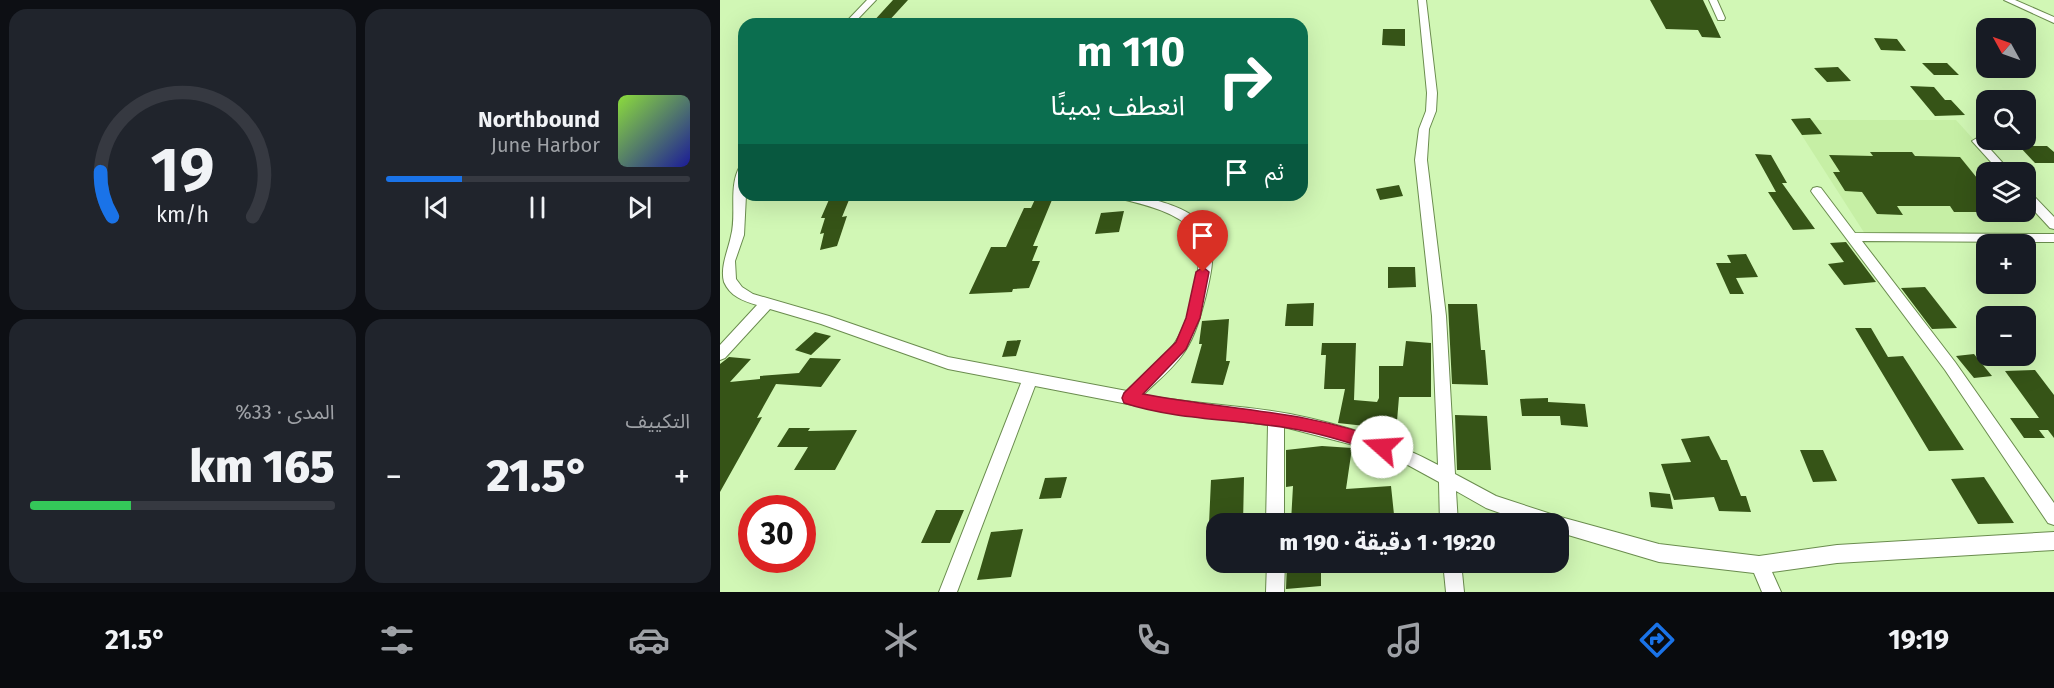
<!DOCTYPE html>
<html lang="ar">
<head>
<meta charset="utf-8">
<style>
  :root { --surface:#171b24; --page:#20242c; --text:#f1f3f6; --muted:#9ea1a6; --line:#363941; --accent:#1a73e8 }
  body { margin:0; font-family:"Fira Sans","Noto Sans Arabic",sans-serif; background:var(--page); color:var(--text); direction:rtl; height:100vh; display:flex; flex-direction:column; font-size:22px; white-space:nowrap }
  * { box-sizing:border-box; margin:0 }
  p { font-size:20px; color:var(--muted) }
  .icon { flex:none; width:33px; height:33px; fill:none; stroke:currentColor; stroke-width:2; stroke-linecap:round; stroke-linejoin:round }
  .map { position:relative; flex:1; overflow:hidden; direction:ltr }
  .side { display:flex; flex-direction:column; gap:9px; padding:9px; background:#0d0f14; width:720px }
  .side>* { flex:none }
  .banner { position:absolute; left:18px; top:18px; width:570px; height:183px; border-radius:18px; box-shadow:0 6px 24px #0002; direction:rtl; background:#0b6e4f; color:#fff; overflow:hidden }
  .needle { width:39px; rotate:310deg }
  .buttons { position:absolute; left:1256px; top:18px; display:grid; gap:12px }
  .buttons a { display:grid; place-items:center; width:60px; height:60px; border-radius:12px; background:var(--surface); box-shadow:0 6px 24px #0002; font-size:30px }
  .speed { position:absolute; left:18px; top:495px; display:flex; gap:12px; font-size:30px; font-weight:700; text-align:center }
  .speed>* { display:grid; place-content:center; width:78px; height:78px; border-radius:50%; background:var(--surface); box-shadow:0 6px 24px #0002; line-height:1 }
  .speed .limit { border:9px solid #d22; background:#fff; color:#111 }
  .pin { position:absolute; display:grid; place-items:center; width:51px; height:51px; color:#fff; margin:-62px -26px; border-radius:50% 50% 50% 0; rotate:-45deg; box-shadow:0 0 6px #0007 }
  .pin .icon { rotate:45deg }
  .me { position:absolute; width:66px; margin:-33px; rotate:289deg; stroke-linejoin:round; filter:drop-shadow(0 0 4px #0008) }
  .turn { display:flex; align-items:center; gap:21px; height:126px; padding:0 24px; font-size:27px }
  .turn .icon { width:78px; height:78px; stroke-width:2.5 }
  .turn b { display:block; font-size:42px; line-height:51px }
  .then { display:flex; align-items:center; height:57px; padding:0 24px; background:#0003; gap:12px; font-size:22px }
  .big { font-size:45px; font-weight:800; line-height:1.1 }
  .side .card { flex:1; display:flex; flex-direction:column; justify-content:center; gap:9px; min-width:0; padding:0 21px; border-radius:18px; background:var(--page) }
  .side .dial { align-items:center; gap:0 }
  .dial svg { height:156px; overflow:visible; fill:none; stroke:var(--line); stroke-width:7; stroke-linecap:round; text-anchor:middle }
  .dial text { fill:var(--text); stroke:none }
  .song { display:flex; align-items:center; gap:18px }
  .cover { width:72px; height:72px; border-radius:9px; background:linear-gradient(135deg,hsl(90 70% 55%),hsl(240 70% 35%)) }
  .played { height:6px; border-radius:3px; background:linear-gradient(90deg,var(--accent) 25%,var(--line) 25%) }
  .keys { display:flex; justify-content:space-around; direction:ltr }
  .heat { display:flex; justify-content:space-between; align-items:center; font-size:33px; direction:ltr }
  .charge { height:9px; border-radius:4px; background:linear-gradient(90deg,#34c759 33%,var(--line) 0) }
  .side .tiles { flex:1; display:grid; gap:9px; grid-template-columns:repeat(2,1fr) }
  .trip { position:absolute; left:486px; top:513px; width:363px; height:60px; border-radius:18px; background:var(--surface); box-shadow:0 6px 24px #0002; font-weight:800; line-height:60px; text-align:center; direction:rtl }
  .dock { display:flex; height:96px; justify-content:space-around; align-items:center; background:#090b0e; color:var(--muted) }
  .dock .icon { width:42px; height:42px }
  .dock .on { color:var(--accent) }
  .dock b { font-size:27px; color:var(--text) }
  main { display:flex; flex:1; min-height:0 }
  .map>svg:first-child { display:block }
</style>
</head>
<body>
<main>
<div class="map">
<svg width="1334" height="592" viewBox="0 0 1334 592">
  <rect width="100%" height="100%" fill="#d1f7b5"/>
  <path fill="#c6efa5" d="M1072,120H1236L1283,172H1266V212H1305V197L1334,229V234H1145Z"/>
  <path fill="#365417" d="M173,0H188L166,24H151Z
    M930,0H983L1001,38L982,37L978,30L946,29Z
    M663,29H685V46L662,45Z
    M1154,38L1177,39L1186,51L1161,50Z
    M1202,63H1227L1239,75H1214Z
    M1118,67L1131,81L1107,82L1094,68Z
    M1190,86L1214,87L1225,100H1231L1245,115L1215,116Z
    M1090,118L1102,134L1082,135L1071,119Z
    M1299,146H1327L1334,152V163H1315Z
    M1150,152H1192L1195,156L1240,157L1266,189V212H1234L1230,206H1177L1183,215L1157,214L1142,192L1125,191L1113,172H1120L1109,155L1153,156Z
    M1035,154L1051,155L1067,183H1062L1095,229L1073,230L1048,192H1056Z
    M679,185L683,196L660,200L656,189Z
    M111,195H131L122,217L127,216L117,246L100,250L104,233L100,234L105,218H101Z
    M317,195H334L313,246H318L312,261H320L309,288L293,289L292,292L249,294L271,247H286L304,208H311Z
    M404,211L399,232L375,234L381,213Z
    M1126,242L1156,282L1124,285L1108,264L1124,262L1110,243Z
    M1026,254L1038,277L1016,278L1024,294H1010L996,263H1011L1007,255Z
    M668,267H695L696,287L668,288Z
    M1205,287L1237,328L1212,329L1181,288Z
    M594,303L593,326H565L567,304Z
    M728,304H757L761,350H765L768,385L732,384Z
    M509,319L506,361H510L503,385L471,383L482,344H479L482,321Z
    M1135,328H1151L1168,357L1183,356L1244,450L1209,451Z
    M95,332L111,336L91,355L75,350Z
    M301,340L296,356L282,357L287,341Z
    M686,341L711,343V397H679L676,433L654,432V427L618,423L625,389H604L606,355H601L602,343H636L634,400L657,402L659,398V366H683Z
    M1254,354L1272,376L1254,378L1236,356Z
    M9,357L31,359L10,382L40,379V376L79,373L90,358L121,359L101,387L56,384L37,418L42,417L0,492V364Z
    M1315,370L1334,395V438L1328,430H1319L1325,438H1304L1290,418H1319L1285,371Z
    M828,398V402L865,404L868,427L841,425L840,416H802L800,399Z
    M735,415L767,416L771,470H737Z
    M69,428H90L88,431L137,430L115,470H74L88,447H57Z
    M989,436L1001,460H1007L1021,496H1026L1031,512L999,511L994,497L954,500L941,464L971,462L961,439Z
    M602,446L632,448L626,489L671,486L675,524H635V520L571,522L573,486L566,487V450Z
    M1080,450H1103L1117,481L1093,482Z
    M347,477L341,498L319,499L325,478Z
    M524,477L523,524H489L491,480Z
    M1264,477L1294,523L1258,524L1231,479Z
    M929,492L950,494L953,509L931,507Z
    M216,510H244L230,543H201Z
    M303,529L291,577L257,580L271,532Z
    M567,562H601V586L566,589Z"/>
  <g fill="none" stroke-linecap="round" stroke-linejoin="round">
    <g stroke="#6a8c4e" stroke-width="2">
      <path id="street" d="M147,0H156L133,24H124Z
        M698,0H706L717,93L716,111L709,129L707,160L726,316L735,474L776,496L837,516L939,544L1039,556L1117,545L1334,532V550L1117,563L1052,572L1061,592H1042L1034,573L939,562L838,532V524H811L766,508L736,491L738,524H720L719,482L686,464L645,448L564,427V524H546L548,425L449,412L315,386L237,592H219L301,383L228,369L101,324L50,309L5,358L0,360V345L37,305C23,301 10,296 4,282C0,267 8,251 11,236C17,214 8,187 20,166L24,165V195H26L24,235L15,261L16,279L22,287L33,294L109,316L228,357L407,391C423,375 444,361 456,341C470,319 486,256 476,232C454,211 426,205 398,198L396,195C424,195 484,207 491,240C495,257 490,278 486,295C481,314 476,334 465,351C454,368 437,381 423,395C472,404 521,405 570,414C621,424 672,440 718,465L712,316L695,160L699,129L706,111L707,93Z
        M989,0H997L1005,18L1004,20H998Z
        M1284,0H1295L1334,17V23Z
        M1257,138L1261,139L1291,172H1280L1252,141Z
        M1097,187L1101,188L1135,233L1334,234V242L1142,241L1235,362L1334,503V525L1328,523L1225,370L1093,194L1091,191L1093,188Z
        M1305,190L1309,191L1334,217V229L1330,228L1305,201Z
        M547,562H565L564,592H546Z
        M723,562H741L744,592H726Z"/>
    </g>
    <use href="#street" fill="#fff" fill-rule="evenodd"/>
  </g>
  <path fill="#e11d48" stroke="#92132f" stroke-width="1.5" d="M483,267L489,272L480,318L466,349L423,394C505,410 590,410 668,442L670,447L668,452L662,454C632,443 600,433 568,428C515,419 456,420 404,403L402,398L404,393L456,342L466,318L476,272Z"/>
</svg>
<div class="buttons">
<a><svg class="needle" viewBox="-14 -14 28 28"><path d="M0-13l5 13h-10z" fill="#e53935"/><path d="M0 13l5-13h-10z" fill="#9ea1a6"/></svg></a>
<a><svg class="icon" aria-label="search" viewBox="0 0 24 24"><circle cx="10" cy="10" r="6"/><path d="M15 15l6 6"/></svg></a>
<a><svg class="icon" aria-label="layers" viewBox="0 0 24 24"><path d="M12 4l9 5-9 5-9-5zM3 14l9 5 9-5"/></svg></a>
<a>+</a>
<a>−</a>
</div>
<div class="speed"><div class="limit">30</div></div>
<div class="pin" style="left:483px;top:272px;background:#d93025"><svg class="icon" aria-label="arrive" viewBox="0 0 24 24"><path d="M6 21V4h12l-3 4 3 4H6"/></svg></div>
<svg class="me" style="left:662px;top:447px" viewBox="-20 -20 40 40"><circle r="19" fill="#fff"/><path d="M0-13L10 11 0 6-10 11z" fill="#e11d48"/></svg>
<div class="trip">19:20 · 1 دقيقة · 190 m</div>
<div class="banner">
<div class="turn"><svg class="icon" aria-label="right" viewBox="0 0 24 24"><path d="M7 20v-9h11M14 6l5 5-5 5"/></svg><div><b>110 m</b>انعطف يمينًا</div></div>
<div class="then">ثم<svg class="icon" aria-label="arrive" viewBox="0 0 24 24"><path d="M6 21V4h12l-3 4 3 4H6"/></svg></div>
</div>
</div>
<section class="side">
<div class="tiles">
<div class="card">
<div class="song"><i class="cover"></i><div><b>Northbound</b><p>June Harbor</p></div></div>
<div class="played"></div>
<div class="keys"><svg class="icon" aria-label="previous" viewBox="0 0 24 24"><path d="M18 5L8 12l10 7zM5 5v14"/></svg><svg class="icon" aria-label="pause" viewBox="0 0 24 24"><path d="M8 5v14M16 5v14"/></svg><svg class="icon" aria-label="next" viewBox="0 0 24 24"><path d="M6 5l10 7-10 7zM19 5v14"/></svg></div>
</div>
<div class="card dial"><svg viewBox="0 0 100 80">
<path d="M14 69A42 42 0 1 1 86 69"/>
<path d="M14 69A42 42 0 0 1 8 46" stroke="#1a73e8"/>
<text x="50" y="56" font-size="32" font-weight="700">19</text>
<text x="50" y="72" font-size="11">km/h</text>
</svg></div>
<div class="card"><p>التكييف</p>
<div class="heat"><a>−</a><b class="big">21.5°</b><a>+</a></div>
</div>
<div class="card"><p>المدى · 33%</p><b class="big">165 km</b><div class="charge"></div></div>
</div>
</section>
</main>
<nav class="dock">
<b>19:19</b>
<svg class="icon on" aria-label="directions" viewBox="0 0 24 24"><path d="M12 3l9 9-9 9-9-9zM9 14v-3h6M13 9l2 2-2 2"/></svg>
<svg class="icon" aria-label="music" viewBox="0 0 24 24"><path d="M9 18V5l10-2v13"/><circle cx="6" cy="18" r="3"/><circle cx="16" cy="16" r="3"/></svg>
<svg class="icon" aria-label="phone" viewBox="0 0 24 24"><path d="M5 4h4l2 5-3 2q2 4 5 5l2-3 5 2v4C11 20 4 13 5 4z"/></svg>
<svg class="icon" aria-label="climate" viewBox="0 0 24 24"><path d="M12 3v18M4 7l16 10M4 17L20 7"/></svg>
<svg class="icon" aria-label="car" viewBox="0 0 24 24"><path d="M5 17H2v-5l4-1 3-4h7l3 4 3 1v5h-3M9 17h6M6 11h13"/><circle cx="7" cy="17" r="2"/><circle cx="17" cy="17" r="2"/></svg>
<svg class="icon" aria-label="filters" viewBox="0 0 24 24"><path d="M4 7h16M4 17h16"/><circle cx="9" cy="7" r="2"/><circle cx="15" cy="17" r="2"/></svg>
<b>21.5°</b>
</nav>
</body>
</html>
